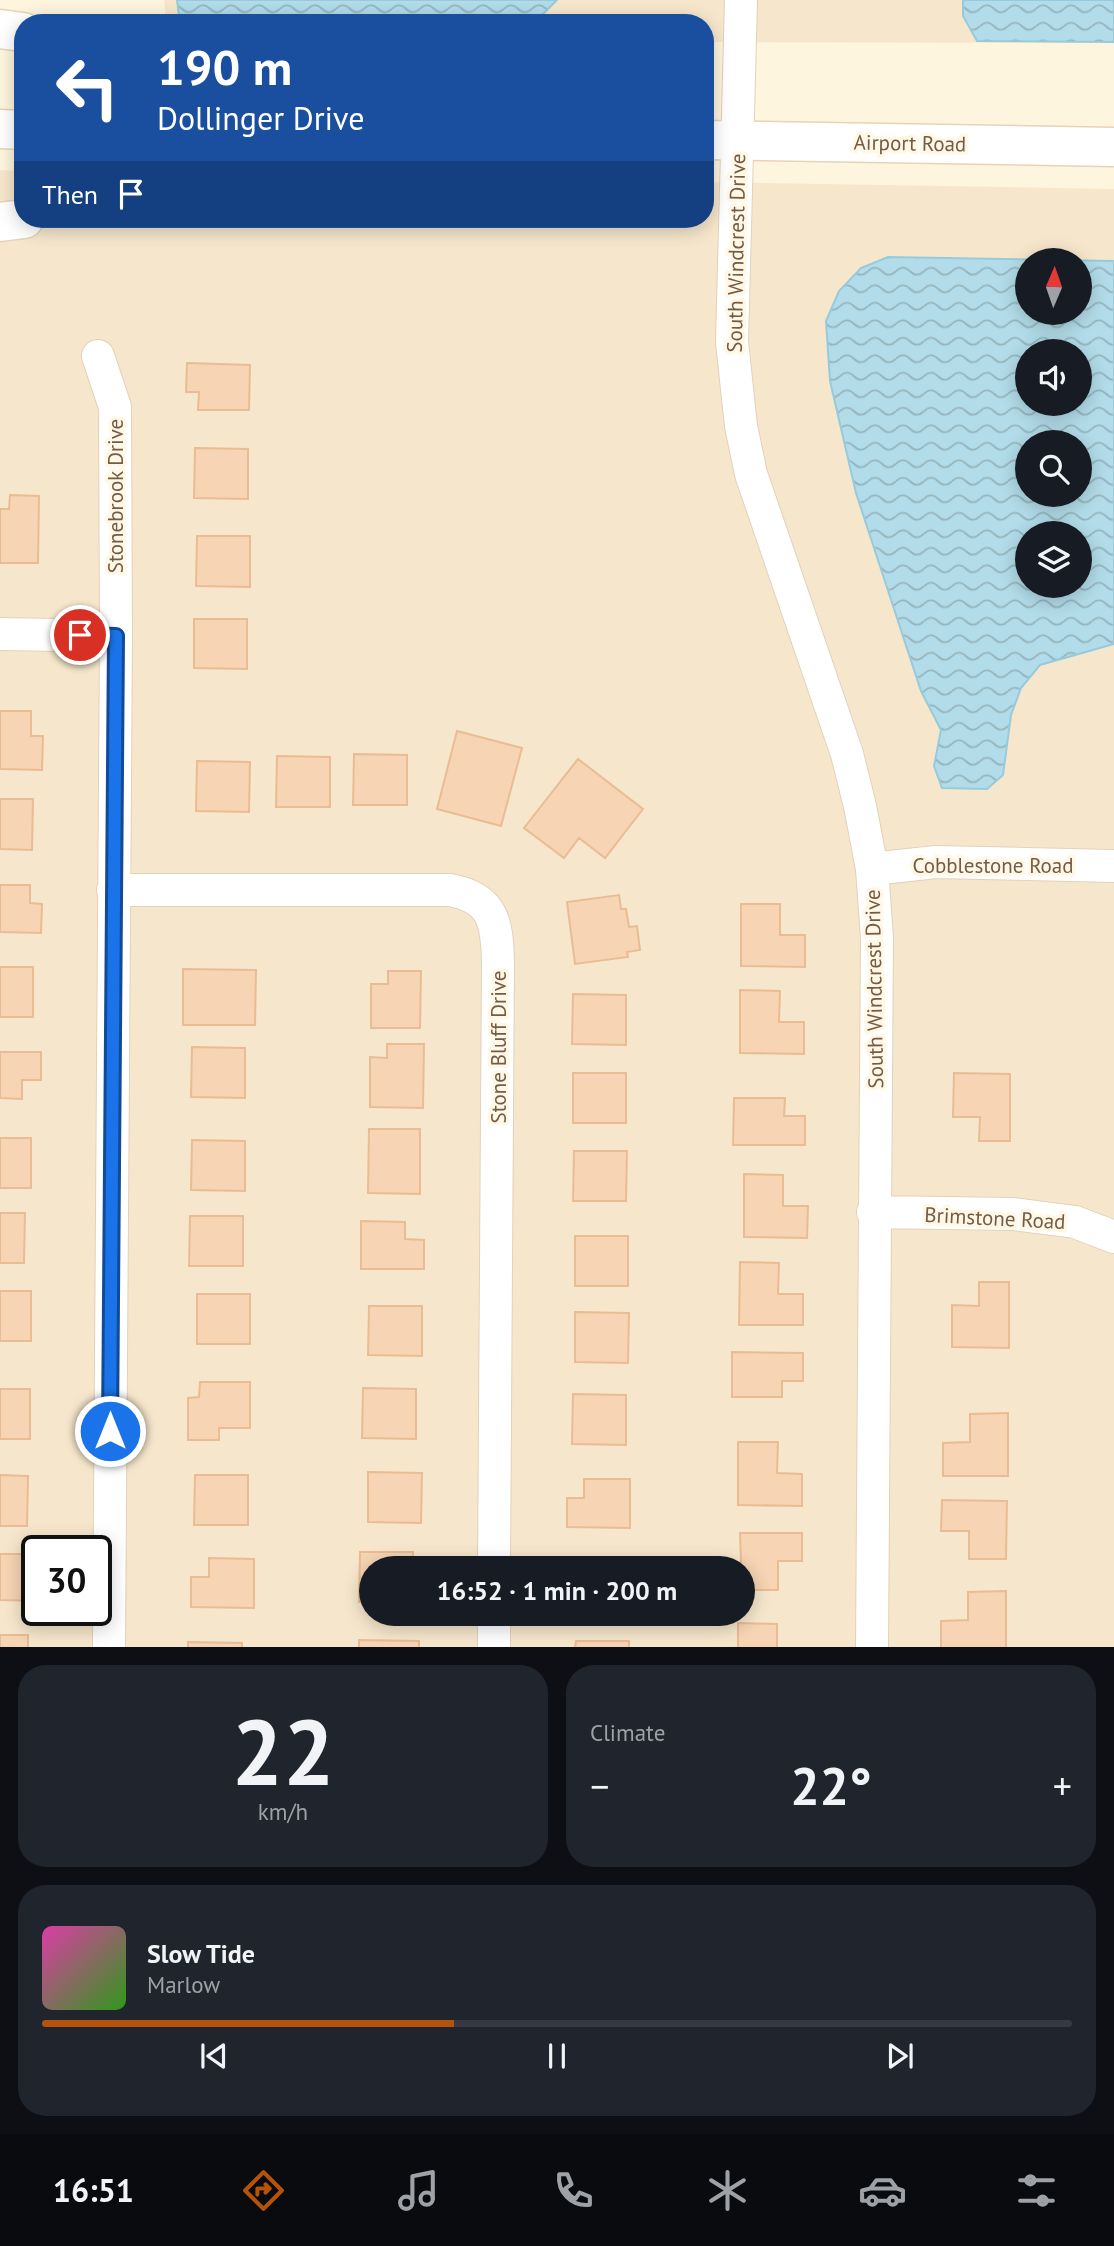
<!DOCTYPE html>
<html lang="en">
<head>
<meta charset="utf-8">
<style>
  :root { --surface:#171b24; --page:#20242c; --text:#f1f3f6; --muted:#9ea1a6; --line:#363941; --accent:#b45309 }
  body { margin:0; font-family:"PT Sans",sans-serif; background:var(--page); color:var(--text); height:100vh; display:flex; flex-direction:column; font-size:26px; white-space:nowrap }
  * { box-sizing:border-box; margin:0 }
  p { font-size:23px; color:var(--muted) }
  .icon { flex:none; width:38px; height:38px; fill:none; stroke:currentColor; stroke-width:2; stroke-linecap:round; stroke-linejoin:round }
  .map { position:relative; height:1647px; overflow:hidden }
  .sheet { display:flex; flex-direction:column; gap:18px; padding:18px; background:#0d0f14; flex:1 }
  .sheet>* { flex:none }
  .guide { position:absolute; left:14px; top:14px; width:700px; height:214px; border-radius:28px; box-shadow:0 4px 18px #0003; background:#1a4fa0; color:#fff; overflow:hidden }
  .needle { width:46px; rotate:2deg }
  .tools { position:absolute; left:1015px; top:248px; display:grid; gap:14px }
  .tools a { display:grid; place-items:center; width:77px; height:77px; border-radius:50%; background:var(--surface); box-shadow:0 4px 18px #0003; font-size:35px }
  .speed { position:absolute; left:21px; top:1535px; display:flex; gap:14px; font-size:35px; font-weight:700; text-align:center }
  .speed>* { display:grid; place-content:center; width:91px; height:91px; border-radius:50%; background:var(--surface); box-shadow:0 4px 18px #0003; line-height:1 }
  .speed .limit { border:4px solid #111; border-radius:10px; background:#fff; color:#111 }
  .pin { position:absolute; display:grid; place-items:center; width:60px; height:60px; color:#fff; margin:-30px; border:4px solid #fff; border-radius:50%; box-shadow:0 2px 7px #0007 }
  .me { position:absolute; width:77px; margin:-38px; rotate:0deg; stroke-linejoin:round; filter:drop-shadow(0 0 5px #0008) }
  .turn { display:flex; align-items:center; gap:24px; height:147px; padding:0 28px; font-size:32px }
  .turn .icon { width:91px; height:91px; stroke-width:2.5 }
  .turn b { display:block; font-size:49px; line-height:60px }
  .then { display:flex; align-items:center; height:66px; padding:0 28px; background:#0003; gap:14px; font-size:26px }
  .big { font-size:52px; font-weight:600; line-height:1.1 }
  .sheet .widget { flex:1; display:flex; flex-direction:column; justify-content:center; gap:10px; min-width:0; padding:0 24px; border-radius:28px; background:var(--page) }
  .sheet .dial { align-items:center; gap:0 }
  .dial b { font-size:91px; line-height:1 }
  .song { display:flex; align-items:center; gap:21px }
  .cover { width:84px; height:84px; border-radius:10px; background:linear-gradient(135deg,hsl(320 70% 55%),hsl(110 70% 35%)) }
  .played { height:7px; border-radius:4px; background:linear-gradient(90deg,var(--accent) 40%,var(--line) 40%) }
  .keys { display:flex; justify-content:space-around; direction:ltr }
  .heat { display:flex; justify-content:space-between; align-items:center; font-size:38px; direction:ltr }
  .sheet .tiles { flex:1; display:grid; gap:18px; grid-template-columns:1fr 1fr }
  .widget:last-child { grid-column:span 2 }
  .trip { position:absolute; left:359px; top:1556px; width:396px; height:70px; border-radius:35px; background:var(--surface); box-shadow:0 4px 18px #0003; font-weight:600; line-height:70px; text-align:center }
  .tab-bar { display:flex; height:112px; justify-content:space-around; align-items:center; background:#090b0e; color:var(--muted) }
  .tab-bar .icon { width:49px; height:49px }
  .tab-bar .active { color:var(--accent) }
  .tab-bar b { font-size:32px; color:var(--text) }
  .map>svg:first-child { display:block }
</style>
</head>
<body>
<div class="map">
<svg width="1114" height="1648" viewBox="0 0 1114 1648">
  <defs>
    <pattern id="water-waves" width="16" height="10" patternUnits="userSpaceOnUse" patternTransform="scale(1.75)"><rect width="16" height="10" fill="#b2dce9"/><path d="M0 5q4-4 8 0t8 0" fill="none" stroke="#95b5be"/></pattern>
  </defs>
  <rect width="100%" height="100%" fill="#fef5de"/>
  <path fill="#f6e7cc" fill-rule="evenodd" d="M164,0H1114V43L705,42V23H167Z
    M0,170L23,171V219H705V182L1114,189V1647H0ZM1027,261H1080V313H1027ZM1027,352H1080V404H1027ZM1027,443H1080V495H1027ZM1027,534H1080V586H1027ZM37,1550H96V1610H37ZM371,1568H742V1614H371Z"/>
  <path fill="url(#water-waves)" stroke="#97cbdc" stroke-width="2" fill-rule="evenodd" d="M177,0H557L534,23H191L179,16Z
    M963,0H1114V42L977,41L963,16Z
    M888,257L1114,261V644L1040,665L1021,688L1011,715L1003,775L987,789L942,788L934,766L941,730L921,691L856,493L830,381L826,321L839,291L861,268ZM1027,261H1080V313H1027ZM1027,352H1080V404H1027ZM1027,443H1080V495H1027ZM1027,534H1080V586H1027Z"/>
  <path fill="#f6d4b4" stroke="#eabc93" stroke-width="2" d="M187,363L250,365L249,410H198L199,392H186Z
    M195,448L248,449V499L194,498Z
    M10,495L39,496L38,563H0V509H9Z
    M197,536H250V587L196,586Z
    M194,619H247V669L194,668Z
    M0,711H31V736H43L42,770L0,769Z
    M457,731L522,748L501,826L437,809Z
    M354,754L407,755V805H353Z
    M277,756L330,757V807H276Z
    M578,759L643,809L605,858L579,838L564,858L524,828Z
    M197,761L250,762L249,812L196,811Z
    M0,799H33L32,850L0,849Z
    M0,885H30V903L42,904L41,933L0,932Z
    M619,895L621,909H626L629,927L637,926L640,950L627,952L628,957L575,964L567,902Z
    M741,904H780V935H805V967L741,966Z
    M0,967H33V1017H0Z
    M183,969L256,970L255,1025H183Z
    M388,971H421L420,1028H371V984H388Z
    M740,990L780,991L779,1022H804V1054L740,1053Z
    M573,994L626,995V1045L572,1044Z
    M387,1044H424L423,1108L370,1107V1057L387,1058Z
    M192,1047L245,1048V1098L191,1097Z
    M0,1052H41V1080H22V1099L0,1098Z
    M573,1073H626V1123H573Z
    M954,1073L1010,1074V1141H979L980,1117H953Z
    M734,1098H785L784,1116H805V1145H733Z
    M369,1129H420V1194L368,1193Z
    M0,1138H31V1188H0Z
    M192,1140L245,1141V1191L191,1190Z
    M574,1151H627L626,1201H573Z
    M744,1174L783,1175V1206H808L807,1238L744,1237Z
    M0,1213H25L24,1263H0Z
    M190,1216H243V1266H189Z
    M361,1221L405,1222V1239L424,1240V1269H361Z
    M575,1236H628V1286H575Z
    M740,1262L779,1263L778,1294H803V1325H739Z
    M979,1282H1009V1348L952,1347V1305L979,1306Z
    M0,1291H31V1341H0Z
    M197,1294H250V1344H197Z
    M369,1306H422V1356L368,1355Z
    M575,1312L629,1313L628,1363L575,1362Z
    M732,1352L803,1353V1381H782V1397H732Z
    M200,1382H250V1428H219V1440H188V1398L199,1397Z
    M363,1388L416,1389V1439L362,1438Z
    M0,1389H30V1439H0Z
    M573,1394L626,1395V1445L572,1444Z
    M1008,1413V1476H943V1443L970,1442V1414Z
    M738,1442H778L777,1473L802,1474V1506L738,1505Z
    M368,1472L422,1473L421,1523L368,1522Z
    M0,1475L28,1476L27,1526H0Z
    M195,1475H248V1525H194Z
    M584,1479H630V1528L567,1527V1498H584Z
    M942,1500L1007,1501L1006,1559H969V1531H941Z
    M740,1533H802V1561H778V1590H742Z
    M360,1552H413V1568H371V1602H359Z
    M0,1554H24V1573H37V1601L0,1600Z
    M209,1558L254,1559V1608L191,1607V1577H209Z
    M570,1559L623,1560V1568H570Z
    M1006,1591V1648H941V1621L968,1620V1592Z
    M738,1623L777,1624V1648H738Z
    M0,1635H28V1648H0Z
    M359,1640L419,1641V1648H359Z
    M576,1641H629V1648H575Z
    M188,1642L242,1643V1648H188Z"/>
  <g fill="none" stroke-linecap="round" stroke-linejoin="round">
    <g stroke="#e3d1ba" stroke-width="34">
      <path id="street" d="M741,0L732,342L741,426L751,474L847,754L860,806L872,869L877,938L872,1648
        M98,356L115,407L116,636L109,1648
        M0,634L116,636
        M872,869L936,862L1114,866
        M113,890H450C494,898 497,923 498,962L494,1568
        M873,1212L1014,1214L1075,1222L1114,1237
        M494,1648V1614"/>
    </g>
    <g stroke="#e8d3b7" stroke-width="41">
      <path id="secondary" d="M0,29L23,32
        M0,129L23,130
        M705,140L1114,147
        M0,222L24,219"/>
    </g>
    <use href="#street" stroke="#fff" stroke-width="32"/>
    <use href="#secondary" stroke="#fff" stroke-width="38"/>
  </g>
  <g fill="none" stroke-linecap="round" stroke-linejoin="round">
    <g stroke="#114b97" stroke-width="18">
      <path id="route" d="M80,635L116,636L110,1431"/>
    </g>
    <use href="#route" stroke="#1a73e8" stroke-width="12"/>
  </g>
  <g text-anchor="middle" dominant-baseline="central" stroke-width="7" stroke-linejoin="round" paint-order="stroke">
    <g font-size="21" fill="#765b44" stroke="#fff8e7">
      <text transform="translate(910 143) rotate(1)">Airport Road</text>
      <text transform="translate(736 253) rotate(-89)">South Windcrest Drive</text>
      <text transform="translate(115 496) rotate(-90)">Stonebrook Drive</text>
      <text x="993" y="865">Cobblestone Road</text>
      <text transform="translate(874 989) rotate(-91)">South Windcrest Drive</text>
      <text transform="translate(498 1047) rotate(-90)">Stone Bluff Drive</text>
      <text transform="translate(995 1218) rotate(3)">Brimstone Road</text>
    </g>
  </g>
</svg>
<div class="tools">
<a><svg class="needle" viewBox="-14 -14 28 28"><path d="M0-13l5 13h-10z" fill="#e53935"/><path d="M0 13l5-13h-10z" fill="#9ea1a6"/></svg></a>
<a><svg class="icon" aria-label="sound" viewBox="0 0 24 24"><path d="M4 9h4l5-4v14l-5-4H4zM17 9q2 3 0 6"/></svg></a>
<a><svg class="icon" aria-label="search" viewBox="0 0 24 24"><circle cx="10" cy="10" r="6"/><path d="M15 15l6 6"/></svg></a>
<a><svg class="icon" aria-label="layers" viewBox="0 0 24 24"><path d="M12 4l9 5-9 5-9-5zM3 14l9 5 9-5"/></svg></a>
</div>
<div class="speed"><div class="limit">30</div></div>
<div class="pin" style="left:80px;top:635px;background:#d93025"><svg class="icon" aria-label="arrive" viewBox="0 0 24 24"><path d="M6 21V4h12l-3 4 3 4H6"/></svg></div>
<svg class="me" style="left:110px;top:1431px" viewBox="-20 -20 40 40"><circle r="17" fill="#1a73e8" stroke="#fff" stroke-width="3"/><path d="M0-11L8 9 0 5-8 9z" fill="#fff"/></svg>
<div class="trip">16:52 · 1 min · 200 m</div>
<div class="guide">
<div class="turn"><svg class="icon" aria-label="left" viewBox="0 0 24 24"><path d="M17 20v-9H6M10 6l-5 5 5 5"/></svg><div><b>190 m</b>Dollinger Drive</div></div>
<div class="then">Then<svg class="icon" aria-label="arrive" viewBox="0 0 24 24"><path d="M6 21V4h12l-3 4 3 4H6"/></svg></div>
</div>
</div>
<section class="sheet">
<div class="tiles">
<div class="widget dial"><b>22</b><p>km/h</p></div>
<div class="widget"><p>Climate</p>
<div class="heat"><a>−</a><b class="big">22°</b><a>+</a></div>
</div>
<div class="widget">
<div class="song"><i class="cover"></i><div><b>Slow Tide</b><p>Marlow</p></div></div>
<div class="played"></div>
<div class="keys"><svg class="icon" aria-label="previous" viewBox="0 0 24 24"><path d="M18 5L8 12l10 7zM5 5v14"/></svg><svg class="icon" aria-label="pause" viewBox="0 0 24 24"><path d="M8 5v14M16 5v14"/></svg><svg class="icon" aria-label="next" viewBox="0 0 24 24"><path d="M6 5l10 7-10 7zM19 5v14"/></svg></div>
</div>
</div>
</section>
<nav class="tab-bar">
<b>16:51</b>
<svg class="icon active" aria-label="directions" viewBox="0 0 24 24"><path d="M12 3l9 9-9 9-9-9zM9 14v-3h6M13 9l2 2-2 2"/></svg>
<svg class="icon" aria-label="music" viewBox="0 0 24 24"><path d="M9 18V5l10-2v13"/><circle cx="6" cy="18" r="3"/><circle cx="16" cy="16" r="3"/></svg>
<svg class="icon" aria-label="phone" viewBox="0 0 24 24"><path d="M5 4h4l2 5-3 2q2 4 5 5l2-3 5 2v4C11 20 4 13 5 4z"/></svg>
<svg class="icon" aria-label="climate" viewBox="0 0 24 24"><path d="M12 3v18M4 7l16 10M4 17L20 7"/></svg>
<svg class="icon" aria-label="car" viewBox="0 0 24 24"><path d="M5 17H2v-5l4-1 3-4h7l3 4 3 1v5h-3M9 17h6M6 11h13"/><circle cx="7" cy="17" r="2"/><circle cx="17" cy="17" r="2"/></svg>
<svg class="icon" aria-label="filters" viewBox="0 0 24 24"><path d="M4 7h16M4 17h16"/><circle cx="9" cy="7" r="2"/><circle cx="15" cy="17" r="2"/></svg>
</nav>
</body>
</html>
